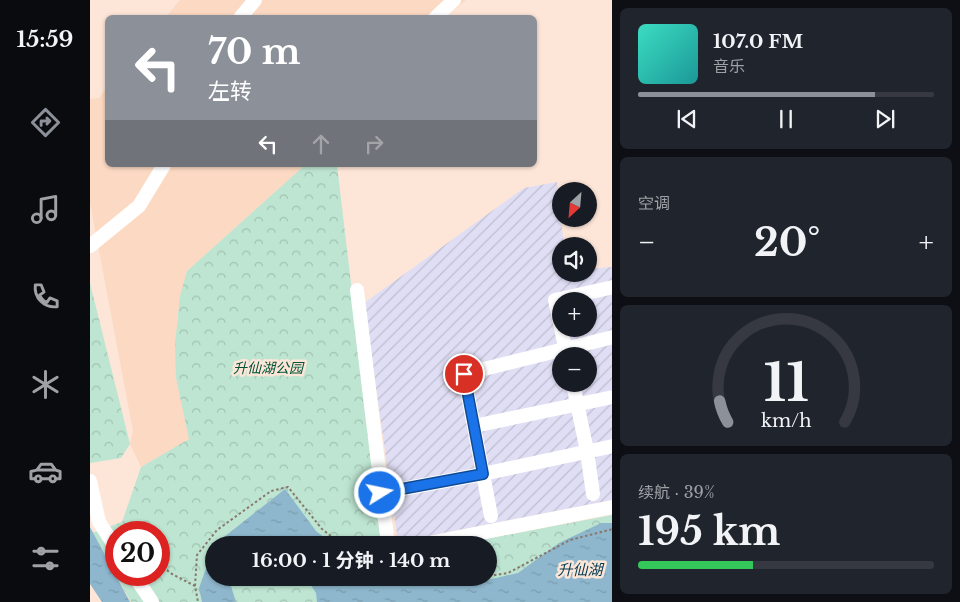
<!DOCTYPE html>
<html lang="zh">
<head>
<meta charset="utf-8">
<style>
  :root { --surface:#171b24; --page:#20242c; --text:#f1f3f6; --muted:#9ea1a6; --line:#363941; --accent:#8c9099 }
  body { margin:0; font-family:"Libre Baskerville","Noto Sans SC",serif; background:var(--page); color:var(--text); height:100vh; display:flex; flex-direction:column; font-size:19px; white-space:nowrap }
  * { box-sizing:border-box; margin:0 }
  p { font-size:16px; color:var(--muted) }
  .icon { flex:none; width:28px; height:28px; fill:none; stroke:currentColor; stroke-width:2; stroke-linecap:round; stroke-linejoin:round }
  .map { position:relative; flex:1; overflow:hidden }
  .sheet { display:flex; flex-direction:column; gap:8px; padding:8px; background:#0d0f14; width:348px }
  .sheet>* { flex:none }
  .banner { position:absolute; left:15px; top:15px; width:432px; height:152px; border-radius:8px; box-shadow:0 1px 4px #0004; background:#8c9099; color:#fff; overflow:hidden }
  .needle { width:32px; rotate:206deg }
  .tools { position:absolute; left:462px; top:182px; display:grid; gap:10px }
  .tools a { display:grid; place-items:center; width:45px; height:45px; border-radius:50%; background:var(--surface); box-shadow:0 1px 4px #0004; font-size:25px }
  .speed { position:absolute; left:15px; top:521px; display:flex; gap:10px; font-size:25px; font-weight:700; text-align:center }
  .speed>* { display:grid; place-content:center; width:65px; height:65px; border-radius:50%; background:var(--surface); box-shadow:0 1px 4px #0004; line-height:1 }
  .speed .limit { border:8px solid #d22; background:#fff; color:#111 }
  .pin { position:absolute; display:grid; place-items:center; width:42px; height:42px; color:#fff; margin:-21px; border:2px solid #fff; border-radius:50%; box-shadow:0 1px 5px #0007 }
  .me { position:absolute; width:55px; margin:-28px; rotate:80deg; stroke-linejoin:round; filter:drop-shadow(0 0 4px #0008) }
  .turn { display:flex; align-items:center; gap:18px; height:105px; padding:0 20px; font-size:22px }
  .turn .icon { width:65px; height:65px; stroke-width:2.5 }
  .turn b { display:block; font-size:35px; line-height:42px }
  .lanes { display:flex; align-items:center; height:48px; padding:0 20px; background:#0003; justify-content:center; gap:25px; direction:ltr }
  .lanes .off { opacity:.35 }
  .big { font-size:38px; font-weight:700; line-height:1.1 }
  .sheet .card { flex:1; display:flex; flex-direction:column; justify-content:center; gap:8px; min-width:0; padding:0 18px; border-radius:8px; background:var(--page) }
  .sheet .dial { align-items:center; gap:0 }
  .dial svg { height:130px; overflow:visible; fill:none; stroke:var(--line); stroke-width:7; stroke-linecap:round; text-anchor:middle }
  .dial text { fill:var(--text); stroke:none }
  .song { display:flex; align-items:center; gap:15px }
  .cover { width:60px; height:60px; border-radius:8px; background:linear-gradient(135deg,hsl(170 70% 55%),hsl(180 70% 35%)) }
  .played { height:5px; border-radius:2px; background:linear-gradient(90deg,var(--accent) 80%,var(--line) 80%) }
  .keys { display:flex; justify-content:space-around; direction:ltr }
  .heat { display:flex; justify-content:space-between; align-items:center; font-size:28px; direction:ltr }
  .charge { height:8px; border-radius:4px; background:linear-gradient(90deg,#34c759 39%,var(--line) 0) }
  .trip { position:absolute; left:115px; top:536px; width:292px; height:50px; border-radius:25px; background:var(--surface); box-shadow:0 1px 4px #0004; font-weight:700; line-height:50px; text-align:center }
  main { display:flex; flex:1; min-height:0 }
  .tab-bar { display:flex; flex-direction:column; width:90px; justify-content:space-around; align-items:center; background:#090b0e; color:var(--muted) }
  .tab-bar .icon { width:35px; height:35px }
  .tab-bar .current { color:var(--accent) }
  .tab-bar b { font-size:22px; color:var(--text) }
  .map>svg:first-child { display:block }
</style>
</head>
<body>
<main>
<nav class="tab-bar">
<b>15:59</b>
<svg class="icon current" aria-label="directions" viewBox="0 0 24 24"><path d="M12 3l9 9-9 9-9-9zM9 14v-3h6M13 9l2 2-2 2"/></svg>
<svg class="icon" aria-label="music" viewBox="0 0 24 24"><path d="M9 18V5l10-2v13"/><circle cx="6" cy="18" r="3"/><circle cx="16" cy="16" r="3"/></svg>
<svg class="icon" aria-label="phone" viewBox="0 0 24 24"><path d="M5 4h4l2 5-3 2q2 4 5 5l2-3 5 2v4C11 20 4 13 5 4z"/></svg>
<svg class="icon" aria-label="climate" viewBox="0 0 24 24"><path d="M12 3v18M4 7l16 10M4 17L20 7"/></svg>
<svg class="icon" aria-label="car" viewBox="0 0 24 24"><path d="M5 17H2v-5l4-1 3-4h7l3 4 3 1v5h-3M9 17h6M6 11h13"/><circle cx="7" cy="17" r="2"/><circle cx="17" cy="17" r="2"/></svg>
<svg class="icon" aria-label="filters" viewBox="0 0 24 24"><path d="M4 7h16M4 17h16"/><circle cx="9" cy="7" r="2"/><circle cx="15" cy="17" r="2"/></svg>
</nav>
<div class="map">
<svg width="523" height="602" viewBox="0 0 523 602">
  <defs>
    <pattern id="industrial-furrows" width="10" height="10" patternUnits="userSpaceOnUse" patternTransform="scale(1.25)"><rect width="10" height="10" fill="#e0def4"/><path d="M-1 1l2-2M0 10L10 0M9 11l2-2" fill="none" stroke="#c0bdd0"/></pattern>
    <pattern id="park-crowns" width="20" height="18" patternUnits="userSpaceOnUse" patternTransform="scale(1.25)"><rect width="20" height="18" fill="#bde5d1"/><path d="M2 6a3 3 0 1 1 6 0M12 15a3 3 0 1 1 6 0" fill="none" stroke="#a2c3b2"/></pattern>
    <pattern id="water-ripples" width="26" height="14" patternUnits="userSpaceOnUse" patternTransform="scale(1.25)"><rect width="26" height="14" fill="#8eb7cd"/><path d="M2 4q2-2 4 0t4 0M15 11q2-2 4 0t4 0" fill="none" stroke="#7a9caf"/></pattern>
  </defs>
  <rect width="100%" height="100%" fill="#fde6d7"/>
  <path fill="#fcd9c2" d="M90,0H376L356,17L75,18Z
    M17,87L18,165H215L97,271L87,319L86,378L100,439L51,467L40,444L43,431L0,203V99L9,98Z"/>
  <path fill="url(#industrial-furrows)" fill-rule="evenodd" d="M467,182L474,246H471V274H499V269L522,267V500L308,542L274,303L434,188ZM471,301H499V329H471ZM471,356H499V384H471Z"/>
  <path fill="url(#park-crowns)" fill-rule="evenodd" d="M215,165H247L292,545H124V578H399V545H364L522,515V602H41L2,533L32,522L51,467L99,439L86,378L85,344L90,296L97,271ZM26,532H69V575H26Z
    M0,283L40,444L31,458L0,463Z"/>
  <path fill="url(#water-ripples)" d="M195,489L226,531L244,545H124Z
    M511,523H522V602H227L226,593L216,578H306L324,584L384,583L428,573L469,543Z
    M0,527L40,602H12L0,584Z
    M124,546V578H140V583L146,602H112L109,588Z"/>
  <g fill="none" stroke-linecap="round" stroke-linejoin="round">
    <path stroke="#87776c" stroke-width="2" stroke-dasharray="2.5 2.5" stroke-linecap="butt" d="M69,564L82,574L105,586L108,602
      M399,576L418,573L480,540L523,529
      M326,578L344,580L387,578
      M105,586L107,555L127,530L181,491L198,487L232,529L252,545"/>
    <path stroke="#fff" stroke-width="14" d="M150,18L165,0
      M345,18L364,0
      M0,246L49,206L74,165
      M267,290L298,545
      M477,356L465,300L523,287
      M483,384L497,451L503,494
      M384,426L523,397
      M0,481L9,522L26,548
      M291,493L393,474L523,446
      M401,516L374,374L523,337
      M329,545L523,507
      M44,575L62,602"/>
  </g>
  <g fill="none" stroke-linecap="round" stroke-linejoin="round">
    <g stroke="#114b97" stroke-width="12">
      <path id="route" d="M290,493L393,474L374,374"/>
    </g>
    <use href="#route" stroke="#1a73e8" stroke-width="9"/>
  </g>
  <g text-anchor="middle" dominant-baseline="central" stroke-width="5" stroke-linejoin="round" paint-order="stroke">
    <g font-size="14" font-style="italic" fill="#005339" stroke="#fde6d7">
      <text x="178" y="368">升仙湖公园</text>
    </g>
    <g font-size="15" font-style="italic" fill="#013a52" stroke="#fde6d7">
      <text x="490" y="569">升仙湖</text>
    </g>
  </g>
</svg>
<div class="tools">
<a><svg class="needle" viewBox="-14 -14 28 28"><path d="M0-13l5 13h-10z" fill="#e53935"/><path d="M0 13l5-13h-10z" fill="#9ea1a6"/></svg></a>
<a><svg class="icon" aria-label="sound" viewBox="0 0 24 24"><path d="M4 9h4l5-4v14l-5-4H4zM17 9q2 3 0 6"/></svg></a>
<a>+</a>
<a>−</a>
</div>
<div class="speed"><div class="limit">20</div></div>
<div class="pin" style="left:374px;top:374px;background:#d93025"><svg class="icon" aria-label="arrive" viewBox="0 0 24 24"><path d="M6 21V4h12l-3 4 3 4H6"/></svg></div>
<svg class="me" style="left:290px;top:493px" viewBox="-20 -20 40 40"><circle r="17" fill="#1a73e8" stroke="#fff" stroke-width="3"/><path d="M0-11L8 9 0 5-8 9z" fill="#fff"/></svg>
<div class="trip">16:00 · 1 分钟 · 140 m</div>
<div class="banner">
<div class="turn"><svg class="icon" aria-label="left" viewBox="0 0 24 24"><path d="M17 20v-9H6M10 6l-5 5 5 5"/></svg><div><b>70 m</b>左转</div></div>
<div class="lanes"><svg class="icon" aria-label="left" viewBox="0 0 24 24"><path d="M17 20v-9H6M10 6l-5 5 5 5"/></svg><svg class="icon off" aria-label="ahead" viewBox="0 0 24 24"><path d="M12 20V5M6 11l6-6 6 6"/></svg><svg class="icon off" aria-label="right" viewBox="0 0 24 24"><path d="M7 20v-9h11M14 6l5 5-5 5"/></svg></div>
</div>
</div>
<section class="sheet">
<div class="card">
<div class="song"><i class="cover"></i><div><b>107.0 FM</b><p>音乐</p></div></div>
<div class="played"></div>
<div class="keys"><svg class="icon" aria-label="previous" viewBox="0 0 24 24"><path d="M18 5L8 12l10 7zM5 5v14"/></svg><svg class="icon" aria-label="pause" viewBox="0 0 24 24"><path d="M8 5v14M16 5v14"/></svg><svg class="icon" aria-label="next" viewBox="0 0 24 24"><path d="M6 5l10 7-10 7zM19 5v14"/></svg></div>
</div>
<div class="card"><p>空调</p>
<div class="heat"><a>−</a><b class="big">20°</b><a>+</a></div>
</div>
<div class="card dial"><svg viewBox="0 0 100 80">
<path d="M14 69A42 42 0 1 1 86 69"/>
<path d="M14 69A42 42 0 0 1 9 56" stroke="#8c9099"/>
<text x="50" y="56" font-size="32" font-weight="700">11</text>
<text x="50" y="72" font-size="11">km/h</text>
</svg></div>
<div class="card"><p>续航 · 39%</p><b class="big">195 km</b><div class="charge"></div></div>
</section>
</main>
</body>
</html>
